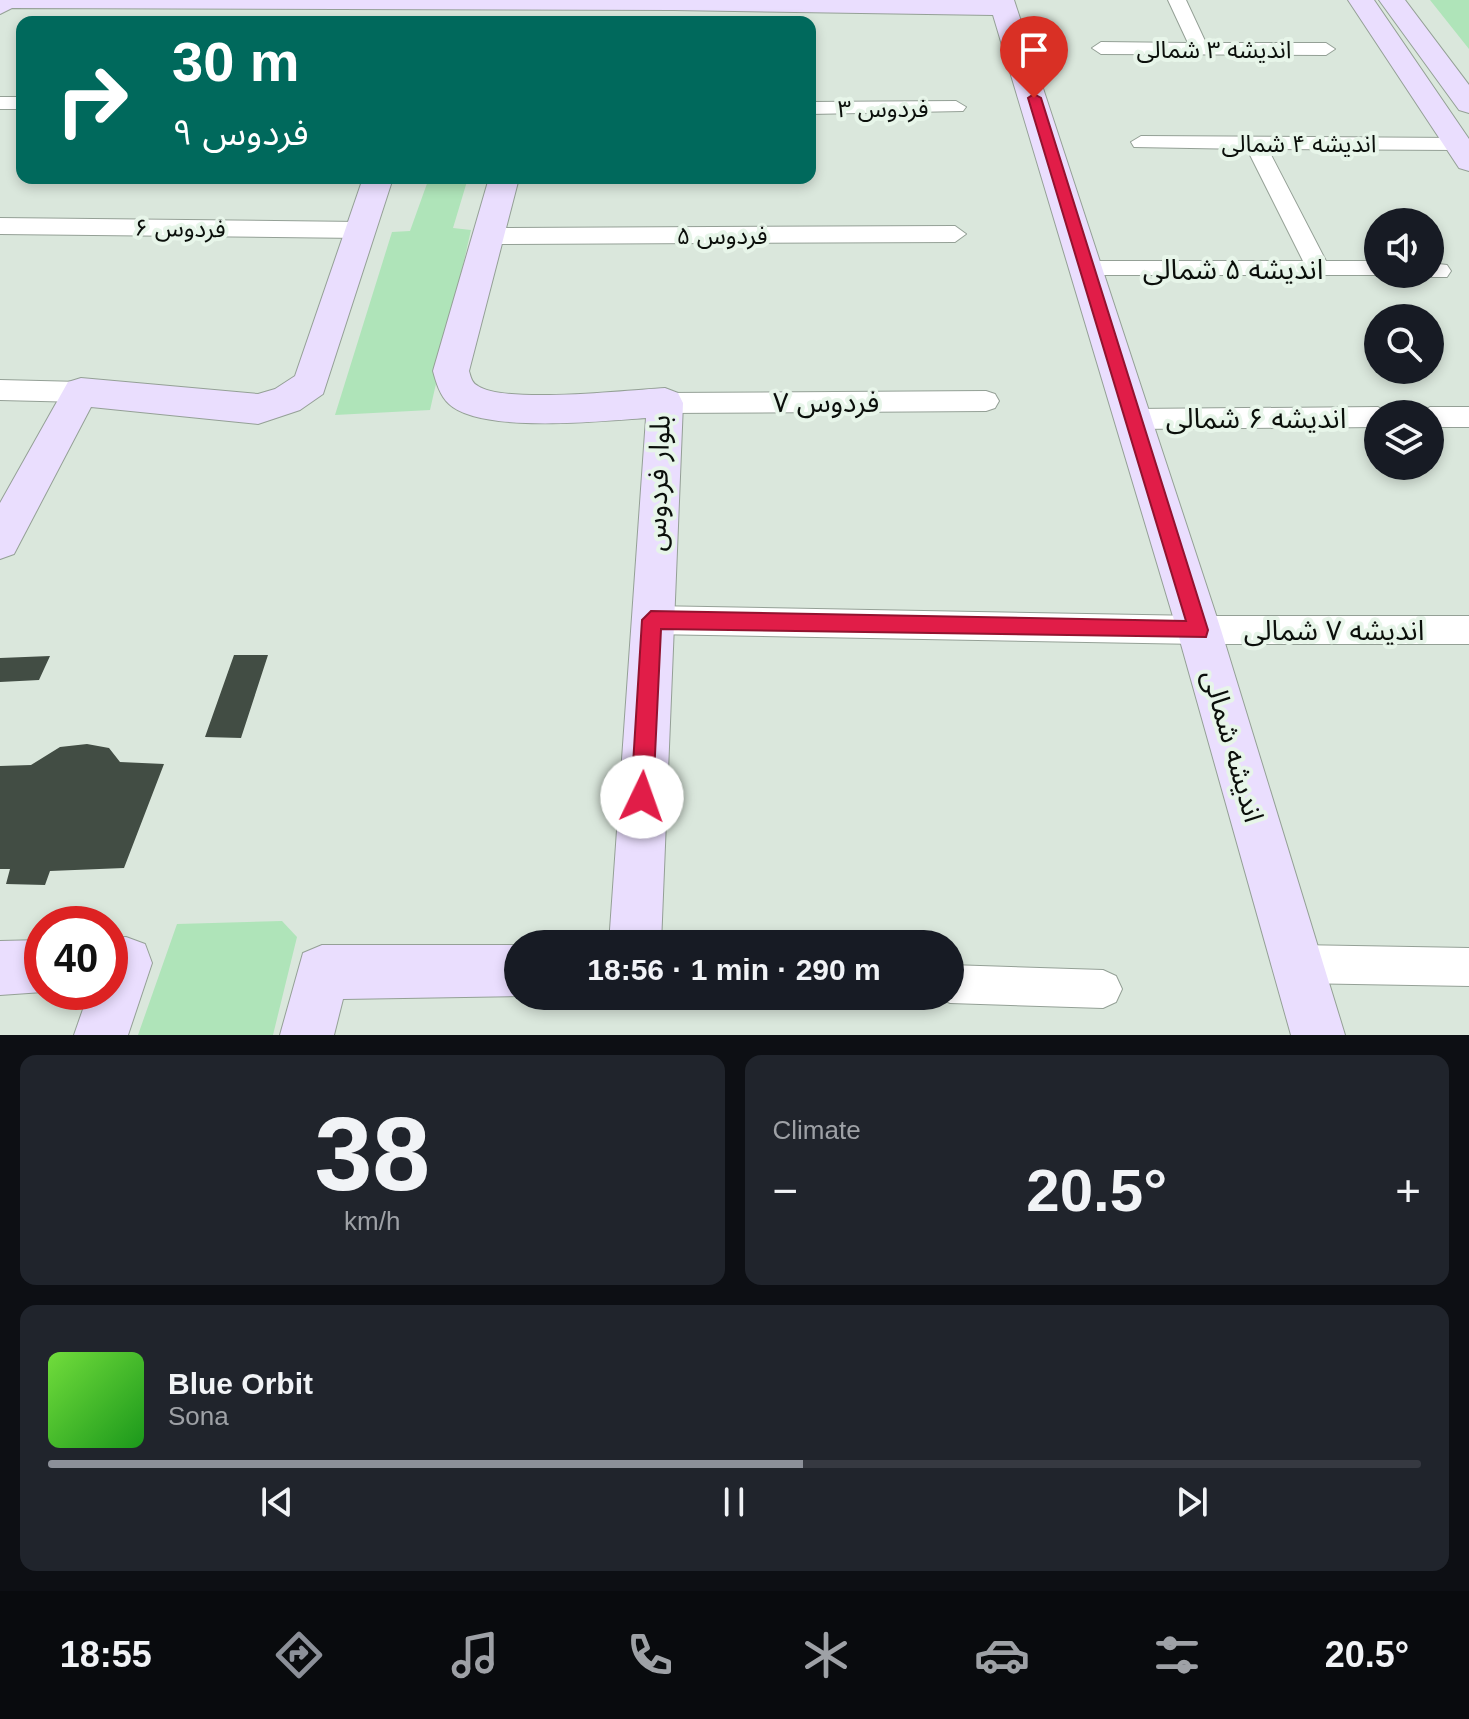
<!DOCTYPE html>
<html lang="en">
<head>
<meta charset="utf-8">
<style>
  :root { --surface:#171b24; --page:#20242c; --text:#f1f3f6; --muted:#9ea1a6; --line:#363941; --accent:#8c9099 }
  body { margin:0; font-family:Arial,"Noto Sans Arabic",sans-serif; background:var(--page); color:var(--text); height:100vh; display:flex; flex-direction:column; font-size:30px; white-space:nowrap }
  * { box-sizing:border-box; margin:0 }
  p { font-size:26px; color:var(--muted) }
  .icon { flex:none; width:44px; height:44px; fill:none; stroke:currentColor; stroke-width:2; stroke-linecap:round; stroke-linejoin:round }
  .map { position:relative; height:1035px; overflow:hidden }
  .details { display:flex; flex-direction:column; gap:20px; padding:20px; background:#0d0f14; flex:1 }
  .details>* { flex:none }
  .hud { position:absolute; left:16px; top:16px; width:800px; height:168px; border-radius:16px; box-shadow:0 4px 12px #0003; background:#00695c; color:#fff; overflow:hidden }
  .fabs { position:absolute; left:1364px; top:208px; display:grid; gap:16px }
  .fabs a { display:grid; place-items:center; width:80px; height:80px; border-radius:50%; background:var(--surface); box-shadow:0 4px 12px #0003; font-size:40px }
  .speed { position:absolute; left:24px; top:906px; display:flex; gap:16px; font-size:40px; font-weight:700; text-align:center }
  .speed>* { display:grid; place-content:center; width:104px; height:104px; border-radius:50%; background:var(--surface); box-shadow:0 4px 12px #0003; line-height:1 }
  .speed .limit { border:12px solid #d22; background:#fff; color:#111 }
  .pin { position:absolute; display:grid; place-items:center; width:68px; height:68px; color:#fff; margin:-82px -34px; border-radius:50% 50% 50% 0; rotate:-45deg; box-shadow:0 0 8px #0007 }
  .pin .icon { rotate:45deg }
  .me { position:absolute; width:88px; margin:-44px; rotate:3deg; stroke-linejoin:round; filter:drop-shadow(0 0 6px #0008) }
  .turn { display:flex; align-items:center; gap:28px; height:168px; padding:0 24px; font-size:36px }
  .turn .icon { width:104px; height:104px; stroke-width:2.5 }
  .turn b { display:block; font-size:56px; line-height:68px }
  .big { font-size:60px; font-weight:700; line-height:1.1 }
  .details .card { flex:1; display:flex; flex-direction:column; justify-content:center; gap:12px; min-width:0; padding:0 28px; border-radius:16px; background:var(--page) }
  .details .dial { align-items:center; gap:0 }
  .dial b { font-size:104px; line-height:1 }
  .song { display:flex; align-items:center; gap:24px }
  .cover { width:96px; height:96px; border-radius:12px; background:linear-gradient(135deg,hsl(100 70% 55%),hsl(120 70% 35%)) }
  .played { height:8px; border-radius:4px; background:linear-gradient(90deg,var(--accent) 55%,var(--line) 55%) }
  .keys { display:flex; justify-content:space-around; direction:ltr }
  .heat { display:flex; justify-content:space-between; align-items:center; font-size:44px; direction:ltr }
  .details .tiles { flex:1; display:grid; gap:20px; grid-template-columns:1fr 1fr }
  .card:last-child { grid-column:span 2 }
  .trip { position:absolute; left:504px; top:930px; width:460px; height:80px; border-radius:40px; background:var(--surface); box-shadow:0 4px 12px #0003; font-weight:700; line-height:80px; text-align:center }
  .dock { display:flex; height:128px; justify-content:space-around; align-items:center; background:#090b0e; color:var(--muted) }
  .dock .icon { width:56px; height:56px }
  .dock .selected { color:var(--accent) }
  .dock b { font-size:36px; color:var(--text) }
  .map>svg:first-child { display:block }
</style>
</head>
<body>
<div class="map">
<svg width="1469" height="1035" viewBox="0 0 1469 1035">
  <rect width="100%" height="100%" fill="#dae7dc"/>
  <path fill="#afe4b9" d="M1430,0H1469V49Z
    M429,178H468L453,228L471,230L430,410L335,415L392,232L410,231Z
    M282,921L297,937L273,1035H138L177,924Z"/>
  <path fill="#424d44" d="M234,655H268L241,738L205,737Z
    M50,656L39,680L0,682V658Z
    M87,744L109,748L120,762L164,764L124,868L50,871L45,885L6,884L10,869H0V766L31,765L60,747Z"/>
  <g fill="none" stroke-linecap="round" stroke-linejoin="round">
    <g stroke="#94a096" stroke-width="2">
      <path id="street" d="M1168,0H1186L1206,43H1326L1335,49L1326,55L1101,54L1092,48L1101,42L1188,43Z
        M0,97H22V109H0Z
        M956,101L966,107L963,111L810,114V102Z
        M1141,136L1457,138L1467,144L1457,150L1268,149L1326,261H1378V274L1386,275H1079L1076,269L1087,261H1303L1247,149L1134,147L1131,142Z
        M0,218L360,222L371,230L360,238L0,234Z
        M955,226L966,234L955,242L489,244L478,236L489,228Z
        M1430,263L1447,265L1451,271L1447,277H1422L1420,274H1430Z
        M0,380L81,382L90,385L94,392L90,399L81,402L0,400Z
        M986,391L995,394L999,401L995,408L986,411L665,413L656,410L652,403L656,396L665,393Z
        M1378,407L1389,414H1378V427L1134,429L1125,426L1121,419L1125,412L1134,409Z
        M1430,407H1469V427H1430V414H1419Z
        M651,606L1199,616H1469V644H1199L651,634L640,630L636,620L640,610Z
        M1297,945L1469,948V986L1297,983L1284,977L1278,964L1284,951Z
        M950,965L1103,970L1116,976L1122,989L1116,1002L1103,1008L950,1003L936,996H950Z"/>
    </g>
    <g stroke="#94a096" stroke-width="2">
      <path id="secondary" d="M0,0H1014L1221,630L1345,1035H1291L1177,630L993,15L674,10L12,8L0,14Z
        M1348,0H1374L1469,139V171L1459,168Z
        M1379,0H1405L1469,85V113L1459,110Z
        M363,178H393L323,394L300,410L258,424L91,407L14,554L0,559V503L68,382L81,378L258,394L275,389L295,376Z
        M489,178H519L469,371C471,378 472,383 478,386C505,404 628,390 665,388L678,393L683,403L661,944H609L646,418C603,421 481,434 449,404C440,396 436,382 433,371Z
        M126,937L145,944L152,963L128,1035H74L89,992H110V938Z
        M42,940L43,992L0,995V941Z
        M322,945H518V996H524L343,999L334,1035H280L303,953Z"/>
    </g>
    <use href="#street" fill="#fff" fill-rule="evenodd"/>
    <use href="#secondary" fill="#eadefe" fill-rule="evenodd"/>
  </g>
  <path fill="#e11d48" stroke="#92132f" stroke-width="2" d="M1034,94L1041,98L1208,630L1206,637L661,629L653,797L650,805L642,808L634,805L631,797L642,620L651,611L1186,621L1028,98Z"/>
  <g text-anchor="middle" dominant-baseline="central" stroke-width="8" stroke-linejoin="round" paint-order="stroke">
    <g font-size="24" fill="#0b0f0b" stroke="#e7f5e9">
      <text x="1214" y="49">اندیشه ۳ شمالی</text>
      <text x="883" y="108">فردوس ۳</text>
      <text x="1299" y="143">اندیشه ۴ شمالی</text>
      <text transform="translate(180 228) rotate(1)">فردوس ۶</text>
      <text x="722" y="235">فردوس ۵</text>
    </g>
    <g font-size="28" fill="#0b0f0b" stroke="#e7f5e9">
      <text x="1233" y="269">اندیشه ۵ شمالی</text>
      <text x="826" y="402">فردوس ۷</text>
      <text x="1256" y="418">اندیشه ۶ شمالی</text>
      <text transform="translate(658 483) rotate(-88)">بلوار فردوس</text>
      <text x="1334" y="630">اندیشه ۷ شمالی</text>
      <text transform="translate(1233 746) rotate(74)">اندیشه شمالی</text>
    </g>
  </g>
</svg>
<div class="fabs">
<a><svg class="icon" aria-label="sound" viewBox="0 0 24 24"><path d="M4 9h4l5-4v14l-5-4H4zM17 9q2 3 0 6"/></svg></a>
<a><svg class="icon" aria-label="search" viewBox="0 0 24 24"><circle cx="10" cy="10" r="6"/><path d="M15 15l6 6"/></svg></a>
<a><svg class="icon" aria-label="layers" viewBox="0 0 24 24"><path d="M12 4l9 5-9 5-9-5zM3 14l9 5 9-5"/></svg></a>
</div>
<div class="speed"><div class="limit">40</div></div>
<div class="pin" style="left:1034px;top:98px;background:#d93025"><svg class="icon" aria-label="arrive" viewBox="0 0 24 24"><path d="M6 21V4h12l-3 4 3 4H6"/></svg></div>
<svg class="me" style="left:642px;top:797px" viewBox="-20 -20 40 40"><circle r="19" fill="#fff"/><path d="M0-13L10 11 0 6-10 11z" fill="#e11d48"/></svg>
<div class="trip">18:56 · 1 min · 290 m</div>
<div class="hud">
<div class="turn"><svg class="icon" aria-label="right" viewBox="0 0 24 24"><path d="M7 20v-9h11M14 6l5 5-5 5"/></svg><div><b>30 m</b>فردوس ۹</div></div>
</div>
</div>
<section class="details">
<div class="tiles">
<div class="card dial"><b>38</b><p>km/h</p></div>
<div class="card"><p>Climate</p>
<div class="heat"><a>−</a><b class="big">20.5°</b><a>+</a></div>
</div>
<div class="card">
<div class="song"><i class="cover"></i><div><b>Blue Orbit</b><p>Sona</p></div></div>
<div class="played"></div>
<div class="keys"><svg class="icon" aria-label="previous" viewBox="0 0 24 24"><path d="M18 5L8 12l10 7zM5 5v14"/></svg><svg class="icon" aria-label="pause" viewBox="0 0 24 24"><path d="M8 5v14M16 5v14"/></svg><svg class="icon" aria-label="next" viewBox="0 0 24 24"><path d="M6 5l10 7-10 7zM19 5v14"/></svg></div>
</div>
</div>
</section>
<nav class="dock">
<b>18:55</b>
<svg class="icon selected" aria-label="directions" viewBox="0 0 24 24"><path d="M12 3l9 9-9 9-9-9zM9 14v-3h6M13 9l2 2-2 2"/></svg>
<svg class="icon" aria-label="music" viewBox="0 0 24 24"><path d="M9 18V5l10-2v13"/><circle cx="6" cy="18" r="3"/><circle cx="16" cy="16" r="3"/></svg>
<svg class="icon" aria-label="phone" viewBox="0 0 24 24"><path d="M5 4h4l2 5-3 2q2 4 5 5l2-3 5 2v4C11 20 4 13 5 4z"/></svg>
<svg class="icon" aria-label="climate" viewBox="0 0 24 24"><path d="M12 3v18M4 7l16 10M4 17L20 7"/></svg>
<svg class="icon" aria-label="car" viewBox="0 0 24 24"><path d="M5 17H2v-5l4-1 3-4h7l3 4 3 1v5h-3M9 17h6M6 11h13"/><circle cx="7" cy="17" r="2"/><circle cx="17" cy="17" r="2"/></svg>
<svg class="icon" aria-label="filters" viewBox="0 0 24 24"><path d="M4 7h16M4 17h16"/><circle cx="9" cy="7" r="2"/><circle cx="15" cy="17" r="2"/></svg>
<b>20.5°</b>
</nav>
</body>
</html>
